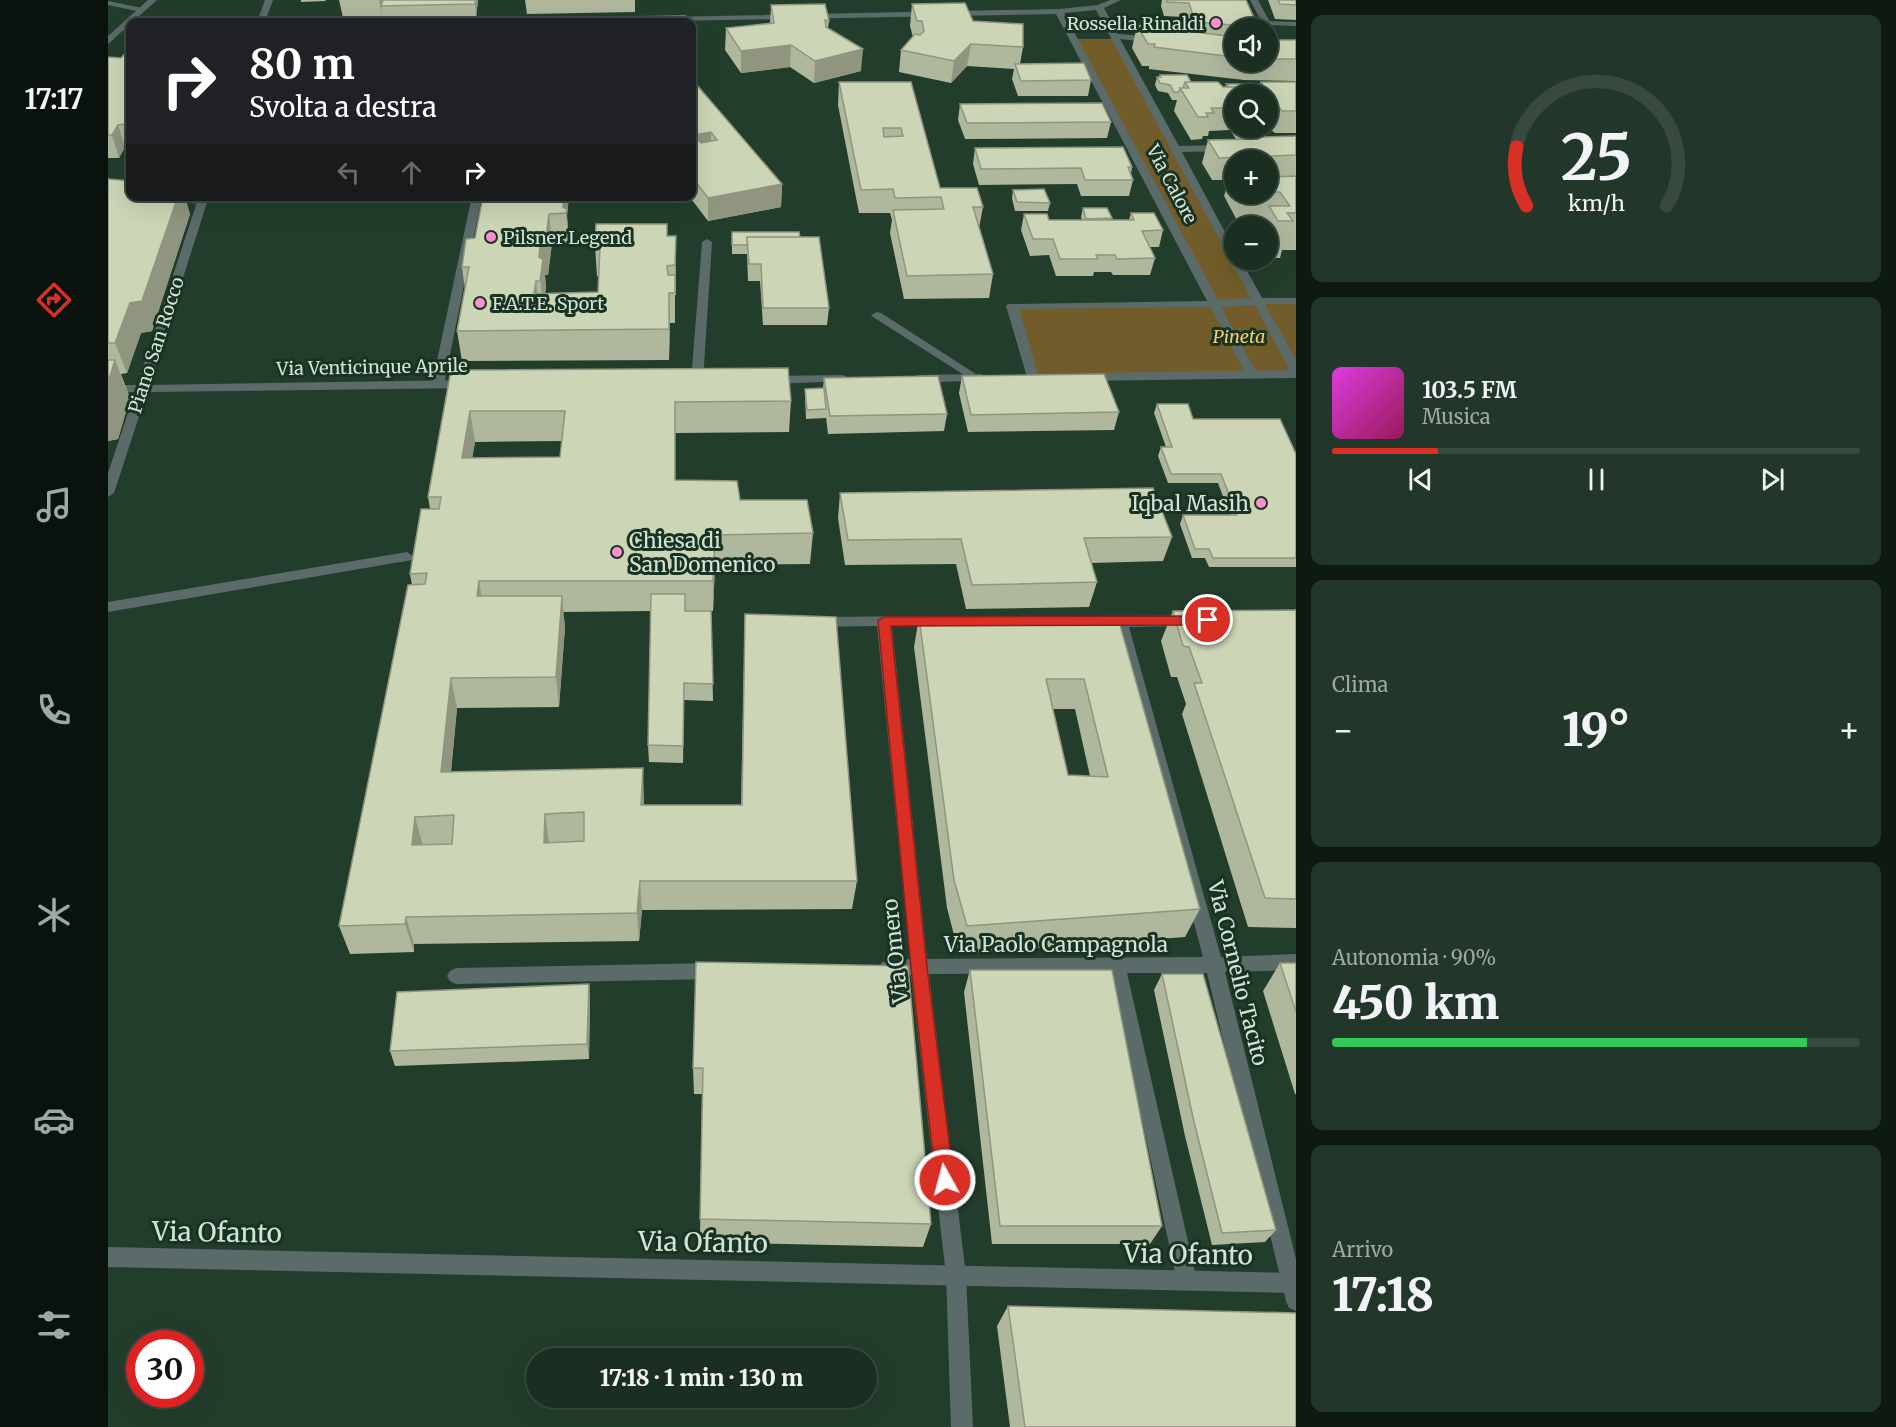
<!DOCTYPE html>
<html lang="it">
<head>
<meta charset="utf-8">
<style>
  :root { --surface:#1a2e21; --page:#23362a; --text:#f1f3f6; --muted:#9fa8a5; --line:#384a3f; --accent:#d93025 }
  body { margin:0; font-family:Merriweather,serif; background:var(--page); color:var(--text); height:100vh; display:flex; flex-direction:column; font-size:22px; white-space:nowrap }
  * { box-sizing:border-box; margin:0 }
  p { font-size:20px; color:var(--muted) }
  .icon { flex:none; width:33px; height:33px; fill:none; stroke:currentColor; stroke-width:2; stroke-linecap:round; stroke-linejoin:round }
  .map { position:relative; flex:1; overflow:hidden }
  .side { display:flex; flex-direction:column; gap:15px; padding:15px; background:#0e1912; width:600px }
  .side>* { flex:none }
  .top-card { position:absolute; left:18px; top:18px; width:570px; height:183px; border-radius:12px; box-shadow:0 6px 24px #0002,0 0 0 2px var(--line); background:#202124; color:#fff; overflow:hidden }
  .fabs { position:absolute; left:1116px; top:18px; display:grid; gap:12px }
  .fabs a { display:grid; place-items:center; width:54px; height:54px; border-radius:50%; background:var(--surface); box-shadow:0 6px 24px #0002,0 0 0 2px var(--line); font-size:30px }
  .speed { position:absolute; left:18px; top:1330px; display:flex; gap:12px; font-size:30px; font-weight:700; text-align:center }
  .speed>* { display:grid; place-content:center; width:78px; height:78px; border-radius:50%; background:var(--surface); box-shadow:0 6px 24px #0002,0 0 0 2px var(--line); line-height:1 }
  .speed .limit { border:9px solid #d22; background:#fff; color:#111 }
  .pin { position:absolute; display:grid; place-items:center; width:51px; height:51px; color:#fff; margin:-26px; border:3px solid #fff; border-radius:50%; box-shadow:0 2px 6px #0007 }
  .me { position:absolute; width:66px; margin:-33px; rotate:353deg; stroke-linejoin:round; filter:drop-shadow(0 0 4px #0008) }
  .turn { display:flex; align-items:center; gap:21px; height:126px; padding:0 24px; font-size:27px }
  .turn .icon { width:78px; height:78px; stroke-width:2.5 }
  .turn b { display:block; font-size:42px; line-height:51px }
  .lanes { display:flex; align-items:center; height:57px; padding:0 24px; background:#0003; justify-content:center; gap:30px; direction:ltr }
  .lanes .off { opacity:.35 }
  .big { font-size:45px; font-weight:800; line-height:1.1 }
  .side .tile { flex:1; display:flex; flex-direction:column; justify-content:center; gap:9px; min-width:0; padding:0 21px; border-radius:12px; background:var(--page) }
  .side .dial { align-items:center; gap:0 }
  .dial svg { height:156px; overflow:visible; fill:none; stroke:var(--line); stroke-width:7; stroke-linecap:round; text-anchor:middle }
  .dial text { fill:var(--text); stroke:none }
  .song { display:flex; align-items:center; gap:18px }
  .cover { width:72px; height:72px; border-radius:9px; background:linear-gradient(135deg,hsl(300 70% 55%),hsl(330 70% 35%)) }
  .played { height:6px; border-radius:3px; background:linear-gradient(90deg,var(--accent) 20%,var(--line) 20%) }
  .keys { display:flex; justify-content:space-around; direction:ltr }
  .heat { display:flex; justify-content:space-between; align-items:center; font-size:33px; direction:ltr }
  .charge { height:9px; border-radius:4px; background:linear-gradient(90deg,#34c759 90%,var(--line) 0) }
  .trip { position:absolute; left:418px; top:1348px; width:351px; height:60px; border-radius:30px; background:var(--surface); box-shadow:0 6px 24px #0002,0 0 0 2px var(--line); font-weight:800; line-height:60px; text-align:center }
  main { display:flex; flex:1; min-height:0 }
  .menu { display:flex; flex-direction:column; width:108px; justify-content:space-around; align-items:center; background:#0a120d; color:var(--muted) }
  .menu .icon { width:42px; height:42px }
  .menu .active { color:var(--accent) }
  .menu b { font-size:27px; color:var(--text) }
  .map>svg:first-child { display:block }
</style>
</head>
<body>
<main>
<nav class="menu">
<b>17:17</b>
<svg class="icon active" aria-label="directions" viewBox="0 0 24 24"><path d="M12 3l9 9-9 9-9-9zM9 14v-3h6M13 9l2 2-2 2"/></svg>
<svg class="icon" aria-label="music" viewBox="0 0 24 24"><path d="M9 18V5l10-2v13"/><circle cx="6" cy="18" r="3"/><circle cx="16" cy="16" r="3"/></svg>
<svg class="icon" aria-label="phone" viewBox="0 0 24 24"><path d="M5 4h4l2 5-3 2q2 4 5 5l2-3 5 2v4C11 20 4 13 5 4z"/></svg>
<svg class="icon" aria-label="climate" viewBox="0 0 24 24"><path d="M12 3v18M4 7l16 10M4 17L20 7"/></svg>
<svg class="icon" aria-label="car" viewBox="0 0 24 24"><path d="M5 17H2v-5l4-1 3-4h7l3 4 3 1v5h-3M9 17h6M6 11h13"/><circle cx="7" cy="17" r="2"/><circle cx="17" cy="17" r="2"/></svg>
<svg class="icon" aria-label="filters" viewBox="0 0 24 24"><path d="M4 7h16M4 17h16"/><circle cx="9" cy="7" r="2"/><circle cx="15" cy="17" r="2"/></svg>
</nav>
<div class="map">
<svg width="1188" height="1427" viewBox="0 0 1188 1427">
  <rect width="100%" height="100%" fill="#233d2c"/>
  <path fill="#725c29" d="M966,39H1008L1150,300L1188,301V374L925,377L904,306L1107,304Z"/>
  <g fill="none" stroke-linecap="round" stroke-linejoin="round">
    <path fill="#5b6b69" fill-rule="evenodd" d="M21,20H43L47,22L18,24L17,22Z
      M599,239L604,242L595,381L589,385L583,381L594,242Z
      M769,312L773,313L874,378L872,380H864L765,317L763,315Z
      M299,552L306,557L304,560L0,612V602Z
      M848,1265L855,1268L858,1275L865,1427H843L838,1275L841,1268Z"/>
    <path fill="#5b6b69" fill-rule="evenodd" d="M1156,21L1188,22V26L1159,25L1155,23Z"/>
    <path fill="#5b6b69" fill-rule="evenodd" d="M1002,0H1013L996,8L1010,34L1046,37L1050,40L1046,43L1012,39L1071,146L1119,145L1124,148L1119,151L1074,152L1126,249V260H1133L1154,298H1188V304H1157L1188,360V375L1182,371L1147,305L1113,307L1150,375L1148,377H1140L1138,375L1103,307L911,309L931,377L925,381L919,377L898,306L900,304L1099,301L948,14L512,22L460,21L464,19L951,9L990,5ZM988,10L1121,258L1143,298L1110,300L956,13Z
      M1142,0H1150L1178,52L1177,54L1170,52L1160,28H1157Z
      M0,1L34,8L38,10L34,12L0,5Z
      M26,196C43,196 87,192 99,201L94,204L31,199Z
      M364,196H374L336,384L330,388L324,384Z
      M830,616L835,617L837,621L835,625L784,626L819,959L1095,957L1007,627L999,626L997,622L1004,617L1079,616L1086,621L1079,626L1021,627L1113,957L1188,954V970L1117,972L1188,1259V1311L1181,1308L1178,1301L1099,973H1019L1089,1281L1086,1288L1079,1291L1072,1288L1069,1281L1002,973L821,974L858,1275L855,1282L848,1285L841,1282L838,1275L803,975L774,972L771,967L774,962L802,959L769,626L707,627L700,622L707,617Z
      M606,963L612,966L615,971L612,976L606,979L348,984L342,981L339,976L342,971L348,968Z"/>
    <path fill="#5b6b69" fill-rule="evenodd" d="M40,0H49L0,44V36Z
      M157,0H165L157,22H149Z
      M91,196H101L41,385L360,380L366,384L360,388L39,392L6,493L0,497V473L27,392L0,393V385H29Z
      M1188,370V378L978,381L972,377L978,373Z
      M873,374L877,376V380L810,383L804,379L810,375Z
      M735,375L739,377V381L663,384L657,380L663,376Z
      M0,1247L1188,1273V1293L0,1267Z"/>
  </g>
  <path fill="#afb79d" fill-rule="evenodd" d="M193,0H218L217,1L193,2Z
    M231,0H370L368,18L276,21L275,22H236Z
    M417,0H527V12L419,14Z
    M1054,0H1138L1150,27V28H1126V62H1160V40H1188V81L1136,80L1041,69V66H1034L1024,48L1029,26L1081,31L1077,17L1056,16L1053,6Z
    M1160,0H1188V20L1167,19Z
    M804,4L865,21L915,47L912,64L983,80L980,96H910L904,79L906,69L859,66L843,83L791,72L793,50L805,37L802,26Z
    M663,5L721,21L720,28L753,71L706,83L682,67L633,73L617,50L618,28L662,23Z
    M22,48V147H17L11,158H0V58H13Z
    M1052,75L1083,82L1115,87H1118V84H1152L1153,82H1188V133H1167L1163,130H1154L1151,137L1188,136V250H1174L1172,258H1160V226H1132L1116,196L1121,180H1104L1094,163L1100,140L1150,138L1128,139L1122,130L1101,131L1100,136H1095L1094,139L1083,140L1066,111L1069,100H1064L1060,93L1050,91L1047,85L1049,77H1051ZM1126,94H1160V128H1126ZM1126,160H1160V194H1126Z
    M731,82H803L832,188L875,207L871,228L885,274L881,298L796,299L782,233L784,220L782,213H751L730,105Z
    M584,85L674,184L673,207L600,221L581,196H584Z
    M852,104L1003,122L999,138L857,139L850,120Z
    M867,148L1024,167L1023,174L1025,180L1021,196H973L969,184L871,185L865,164Z
    M0,179L82,214L44,331L33,333L19,373L13,374L22,398L10,439L0,441Z
    M905,190L942,203L940,211H907L904,198Z
    M461,196L459,216L461,238V243H444L440,275H437L438,288L437,293L490,292L491,276H489L487,246L559,236L568,266V295H567V323H562L561,360L354,361L349,331L357,289L354,267Z
    M975,208L1004,218L1003,220H1021L1023,213L1055,230L1051,247H1042L1047,258L1042,275H1005L1003,272H986L985,276H948L941,255L922,256L913,230L916,214L941,220H974L973,217Z
    M624,232L692,237L721,308L719,325H655L652,281H640L639,254H624Z
    M343,370L683,401L681,432L567,433V480L632,500L705,533L702,564L607,565L605,611H603L605,701L576,700L575,763L541,762L540,745L543,611L455,612L457,627L451,707L349,708L343,772L536,798V805H633L637,614L749,881L744,909L534,910L531,941L306,944V952L242,954L231,926L304,585L302,574L322,509L320,497ZM454,441L452,457L364,458L367,442Z
    M854,376L1011,412L1006,430L860,432L851,393Z
    M716,378L839,414L836,431L720,434L718,417V418L698,419L697,398V389L715,388Z
    M1049,404L1085,419L1188,454V567H1101L1097,558H1084L1072,524L1075,515H1122L1110,483H1060L1050,456L1053,447H1058L1046,413Z
    M732,493L1064,537L1055,561L983,563L989,582L981,607L858,609L848,564L737,565L730,518Z
    M1188,610V928L1140,927L1074,714L1078,704L1069,677H1063L1053,641L1065,611Z
    M811,617L1010,618L1092,909L1077,937L851,954L839,908L806,647ZM945,709H967L982,776L960,775Z
    M1172,963H1188V1094H1187L1155,991Z
    M800,966L823,1224L815,1247L592,1242L594,1094H586L585,1068Z
    M862,970L1054,1226L1042,1244H884L856,992Z
    M1054,974L1168,1230L1157,1242L1104,1245L1077,1136L1046,990Z
    M481,984L482,1000L481,1059L287,1066L282,1051Z
    M900,1306L1188,1427H902L889,1326Z"/>
  <path fill="#8f957f" d="M271,0H281L273,6L275,22Z
    M367,0H370L368,18L367,4Z
    M578,16V22H566Z
    M863,44L859,66L843,83L846,61Z
    M683,45L682,67L633,73V51Z
    M755,49L753,71L706,83L707,61Z
    M22,101V141L17,124Z
    M10,125L17,147L11,158L4,135Z
    M603,132V155L586,135Z
    M674,184L673,207L600,221V198Z
    M70,196H77L82,214L44,331L33,333L19,373L7,343L22,303Z
    M456,196H461L459,216L461,238V243L458,213L455,207Z
    M441,214L444,243L440,275H437L438,288L435,311L431,257L432,246Z
    M568,236V295L567,265Z
    M428,281L431,311L426,294Z
    M561,293L562,323L561,360Z
    M7,360L22,398L10,439L0,441V383Z
    M362,411L367,442L359,488L354,458Z
    M607,535V565L605,611V581Z
    M371,581L376,612L369,596Z
    M454,596L457,627L451,707L448,677Z
    M343,678L349,708L340,802L333,772Z
    M535,768L536,798L535,835L533,805Z
    M437,814L441,843H436Z
    M307,817L315,846L304,845Z
    M532,881L534,910L531,941L529,913Z
    M298,917L306,944V952L297,924Z
    M481,984L482,1000L481,1059L479,1044Z"/>
  <path fill="#ccd5b6" stroke="#8f957f" stroke-width="1.5" fill-rule="evenodd" d="M275,0H367V4L273,6Z
    M1059,0H1138L1150,27L1087,22L1081,3L1059,2Z
    M1170,0H1188V5L1172,4Z
    M857,3L865,21L915,24V47L863,44L846,61L793,50L807,34L812,35L816,31L814,21H809L804,4Z
    M717,4L721,21L717,20L718,27L755,49L707,61L683,45L633,51L618,28L666,23L663,5Z
    M578,16L566,22H517L516,17Z
    M411,21H483L488,22H411Z
    M1034,25L1126,37V57L1046,47L1047,44H1040L1029,26Z
    M1160,40H1188V59H1160Z
    M22,48V101L17,124L10,125L4,135H0V58L1,57L13,58Z
    M976,63L983,80L913,81L907,64Z
    M1052,75H1079L1083,82H1077L1075,88H1072L1071,92H1066L1062,85L1052,83L1049,77H1053Z
    M731,82H803L832,188H869L875,207H865L885,274L799,276L785,210L836,209L833,197L787,198L785,189L753,190ZM775,128H793L795,136L776,137Z
    M1077,82H1110L1115,87H1156L1153,82H1188V111H1174L1171,107H1160V94H1126V108H1103L1106,113H1098L1100,117H1090L1072,88H1081Z
    M588,84L674,184L600,198L584,177V85ZM603,132L609,140L593,143L586,135Z
    M1118,84H1152L1151,87H1121Z
    M994,103L1003,122L859,123L852,104Z
    M1188,136V155L1111,158L1100,140L1151,139L1150,137Z
    M1015,147L1024,167H1020L1025,180H977L973,168L873,169L867,148Z
    M1160,170L1164,177L1188,176V213H1179L1185,221H1170L1161,206H1182L1172,192H1160Z
    M0,179L22,181V196H70L34,301L22,303L7,343H0Z
    M936,189L942,203L909,202L905,190Z
    M375,196H456L455,207L459,209L458,213L441,214L437,245L432,246L431,257L435,259L432,281H428L426,294L490,292L492,246H487L488,224H559V236H568L567,265L559,266L560,275H567V293H561V329L349,331L361,267H354L358,239L367,238Z
    M975,208H999L1004,218L978,219Z
    M1023,213H1046L1055,230L1034,231L1047,258L1009,259L1007,255H988L990,259H952L945,239H925L916,214H939L941,220H1026Z
    M624,232H691L692,237H639V245H624Z
    M639,237H711L721,308H655L653,264H641Z
    M0,360H7L0,383Z
    M680,368L683,401L567,402V480L629,481L632,500H699L705,533L607,535L605,581H371L369,596H454L448,677L343,678L333,772L535,768L533,805H634L637,614L728,617L749,881H532L529,913L298,917L297,924L231,926L300,585L317,584L319,573L302,574L313,509H331L333,497H320L343,370ZM362,411H457L452,457L354,458ZM476,812V841L436,843L437,814ZM346,815L344,844L304,845L307,817Z
    M996,374L1011,412L863,415L854,376Z
    M830,376L839,414L722,416L716,378Z
    M716,388L718,409L699,410L697,389Z
    M1049,404H1080L1085,419H1172L1188,454V558H1105L1101,549H1087L1075,515H1129L1113,474H1063L1053,447H1064Z
    M1045,488L1064,537L976,538L989,582L864,585L853,539L740,540L732,493Z
    M543,594H577V611H603L605,684L576,683L575,746L540,745Z
    M1188,610V899L1157,898L1086,683H1094L1081,647L1075,646L1065,611Z
    M811,617L1010,618L1092,909L859,926L846,880ZM938,679H976L1000,777L960,775Z
    M588,962L800,966L823,1224L592,1219L595,1068H585Z
    M1172,963H1188V1012Z
    M862,970H1004L1054,1226H892Z
    M1054,974H1095L1168,1230L1114,1233L1086,1122Z
    M481,984L479,1044L282,1051L289,992Z
    M900,1306L1188,1313V1427H917Z"/>
  <path fill="#d93025" stroke="#8d1f18" stroke-width="1.5" d="M1100,616L1107,620L1100,625L783,626L819,967L846,1180L843,1186L837,1189L831,1186L828,1180L803,967L770,621L776,617Z"/>
  <g fill="#f690cf" stroke="#193322" stroke-width="2">
    <circle cx="1108" cy="23" r="6"/>
    <circle cx="383" cy="237" r="6"/>
    <circle cx="372" cy="303" r="6"/>
    <circle cx="1153" cy="503" r="6"/>
    <circle cx="509" cy="552" r="6"/>
  </g>
  <g text-anchor="middle" dominant-baseline="central" stroke-width="6" stroke-linejoin="round" paint-order="stroke">
    <g font-size="18" fill="#d4e3d9" stroke="#193322" text-anchor="start">
      <text x="1096" y="23" text-anchor="end">Rossella Rinaldi</text>
      <text x="395" y="237">Pilsner Legend</text>
      <text x="384" y="303">F.A.T.E. Sport</text>
    </g>
    <g font-size="18" fill="#d4e3d9" stroke="#193322">
      <text transform="translate(1064 184) rotate(62)">Via Calore</text>
      <text transform="translate(48 345) rotate(-72)">Piano San Rocco</text>
      <text transform="translate(264 367) rotate(-1)">Via Venticinque Aprile</text>
    </g>
    <g font-size="18" font-style="italic" fill="#f7ce70" stroke="#193322">
      <text x="1131" y="336">Pineta</text>
    </g>
    <g font-size="21" fill="#d4e3d9" stroke="#193322" text-anchor="end">
      <text x="1141" y="503">Iqbal Masih</text>
      <text x="521" y="540" text-anchor="start">Chiesa di<tspan x="521" dy="24">San Domenico</tspan></text>
    </g>
    <g font-size="21" fill="#d4e3d9" stroke="#193322">
      <text x="948" y="944">Via Paolo Campagnola</text>
      <text transform="translate(787 951) rotate(-96)">Via Omero</text>
      <text transform="translate(1130 973) rotate(76)">Via Cornelio Tacito</text>
    </g>
    <g font-size="26" fill="#d4e3d9" stroke="#193322">
      <text transform="translate(109 1232) rotate(1)">Via Ofanto</text>
      <text transform="translate(595 1242) rotate(1)">Via Ofanto</text>
      <text transform="translate(1080 1254) rotate(1)">Via Ofanto</text>
    </g>
  </g>
</svg>
<div class="fabs">
<a><svg class="icon" aria-label="sound" viewBox="0 0 24 24"><path d="M4 9h4l5-4v14l-5-4H4zM17 9q2 3 0 6"/></svg></a>
<a><svg class="icon" aria-label="search" viewBox="0 0 24 24"><circle cx="10" cy="10" r="6"/><path d="M15 15l6 6"/></svg></a>
<a>+</a>
<a>−</a>
</div>
<div class="speed"><div class="limit">30</div></div>
<div class="pin" style="left:1100px;top:620px;background:#d93025"><svg class="icon" aria-label="arrive" viewBox="0 0 24 24"><path d="M6 21V4h12l-3 4 3 4H6"/></svg></div>
<svg class="me" style="left:837px;top:1180px" viewBox="-20 -20 40 40"><circle r="17" fill="#d93025" stroke="#fff" stroke-width="3"/><path d="M0-11L8 9 0 5-8 9z" fill="#fff"/></svg>
<div class="trip">17:18 · 1 min · 130 m</div>
<div class="top-card">
<div class="turn"><svg class="icon" aria-label="right" viewBox="0 0 24 24"><path d="M7 20v-9h11M14 6l5 5-5 5"/></svg><div><b>80 m</b>Svolta a destra</div></div>
<div class="lanes"><svg class="icon off" aria-label="left" viewBox="0 0 24 24"><path d="M17 20v-9H6M10 6l-5 5 5 5"/></svg><svg class="icon off" aria-label="ahead" viewBox="0 0 24 24"><path d="M12 20V5M6 11l6-6 6 6"/></svg><svg class="icon" aria-label="right" viewBox="0 0 24 24"><path d="M7 20v-9h11M14 6l5 5-5 5"/></svg></div>
</div>
</div>
<section class="side">
<div class="tile dial"><svg viewBox="0 0 100 80">
<path d="M14 69A42 42 0 1 1 86 69"/>
<path d="M14 69A42 42 0 0 1 9 39" stroke="#d93025"/>
<text x="50" y="56" font-size="32" font-weight="700">25</text>
<text x="50" y="72" font-size="11">km/h</text>
</svg></div>
<div class="tile">
<div class="song"><i class="cover"></i><div><b>103.5 FM</b><p>Musica</p></div></div>
<div class="played"></div>
<div class="keys"><svg class="icon" aria-label="previous" viewBox="0 0 24 24"><path d="M18 5L8 12l10 7zM5 5v14"/></svg><svg class="icon" aria-label="pause" viewBox="0 0 24 24"><path d="M8 5v14M16 5v14"/></svg><svg class="icon" aria-label="next" viewBox="0 0 24 24"><path d="M6 5l10 7-10 7zM19 5v14"/></svg></div>
</div>
<div class="tile"><p>Clima</p>
<div class="heat"><a>−</a><b class="big">19°</b><a>+</a></div>
</div>
<div class="tile"><p>Autonomia · 90%</p><b class="big">450 km</b><div class="charge"></div></div>
<div class="tile"><p>Arrivo</p><b class="big">17:18</b></div>
</section>
</main>
</body>
</html>
